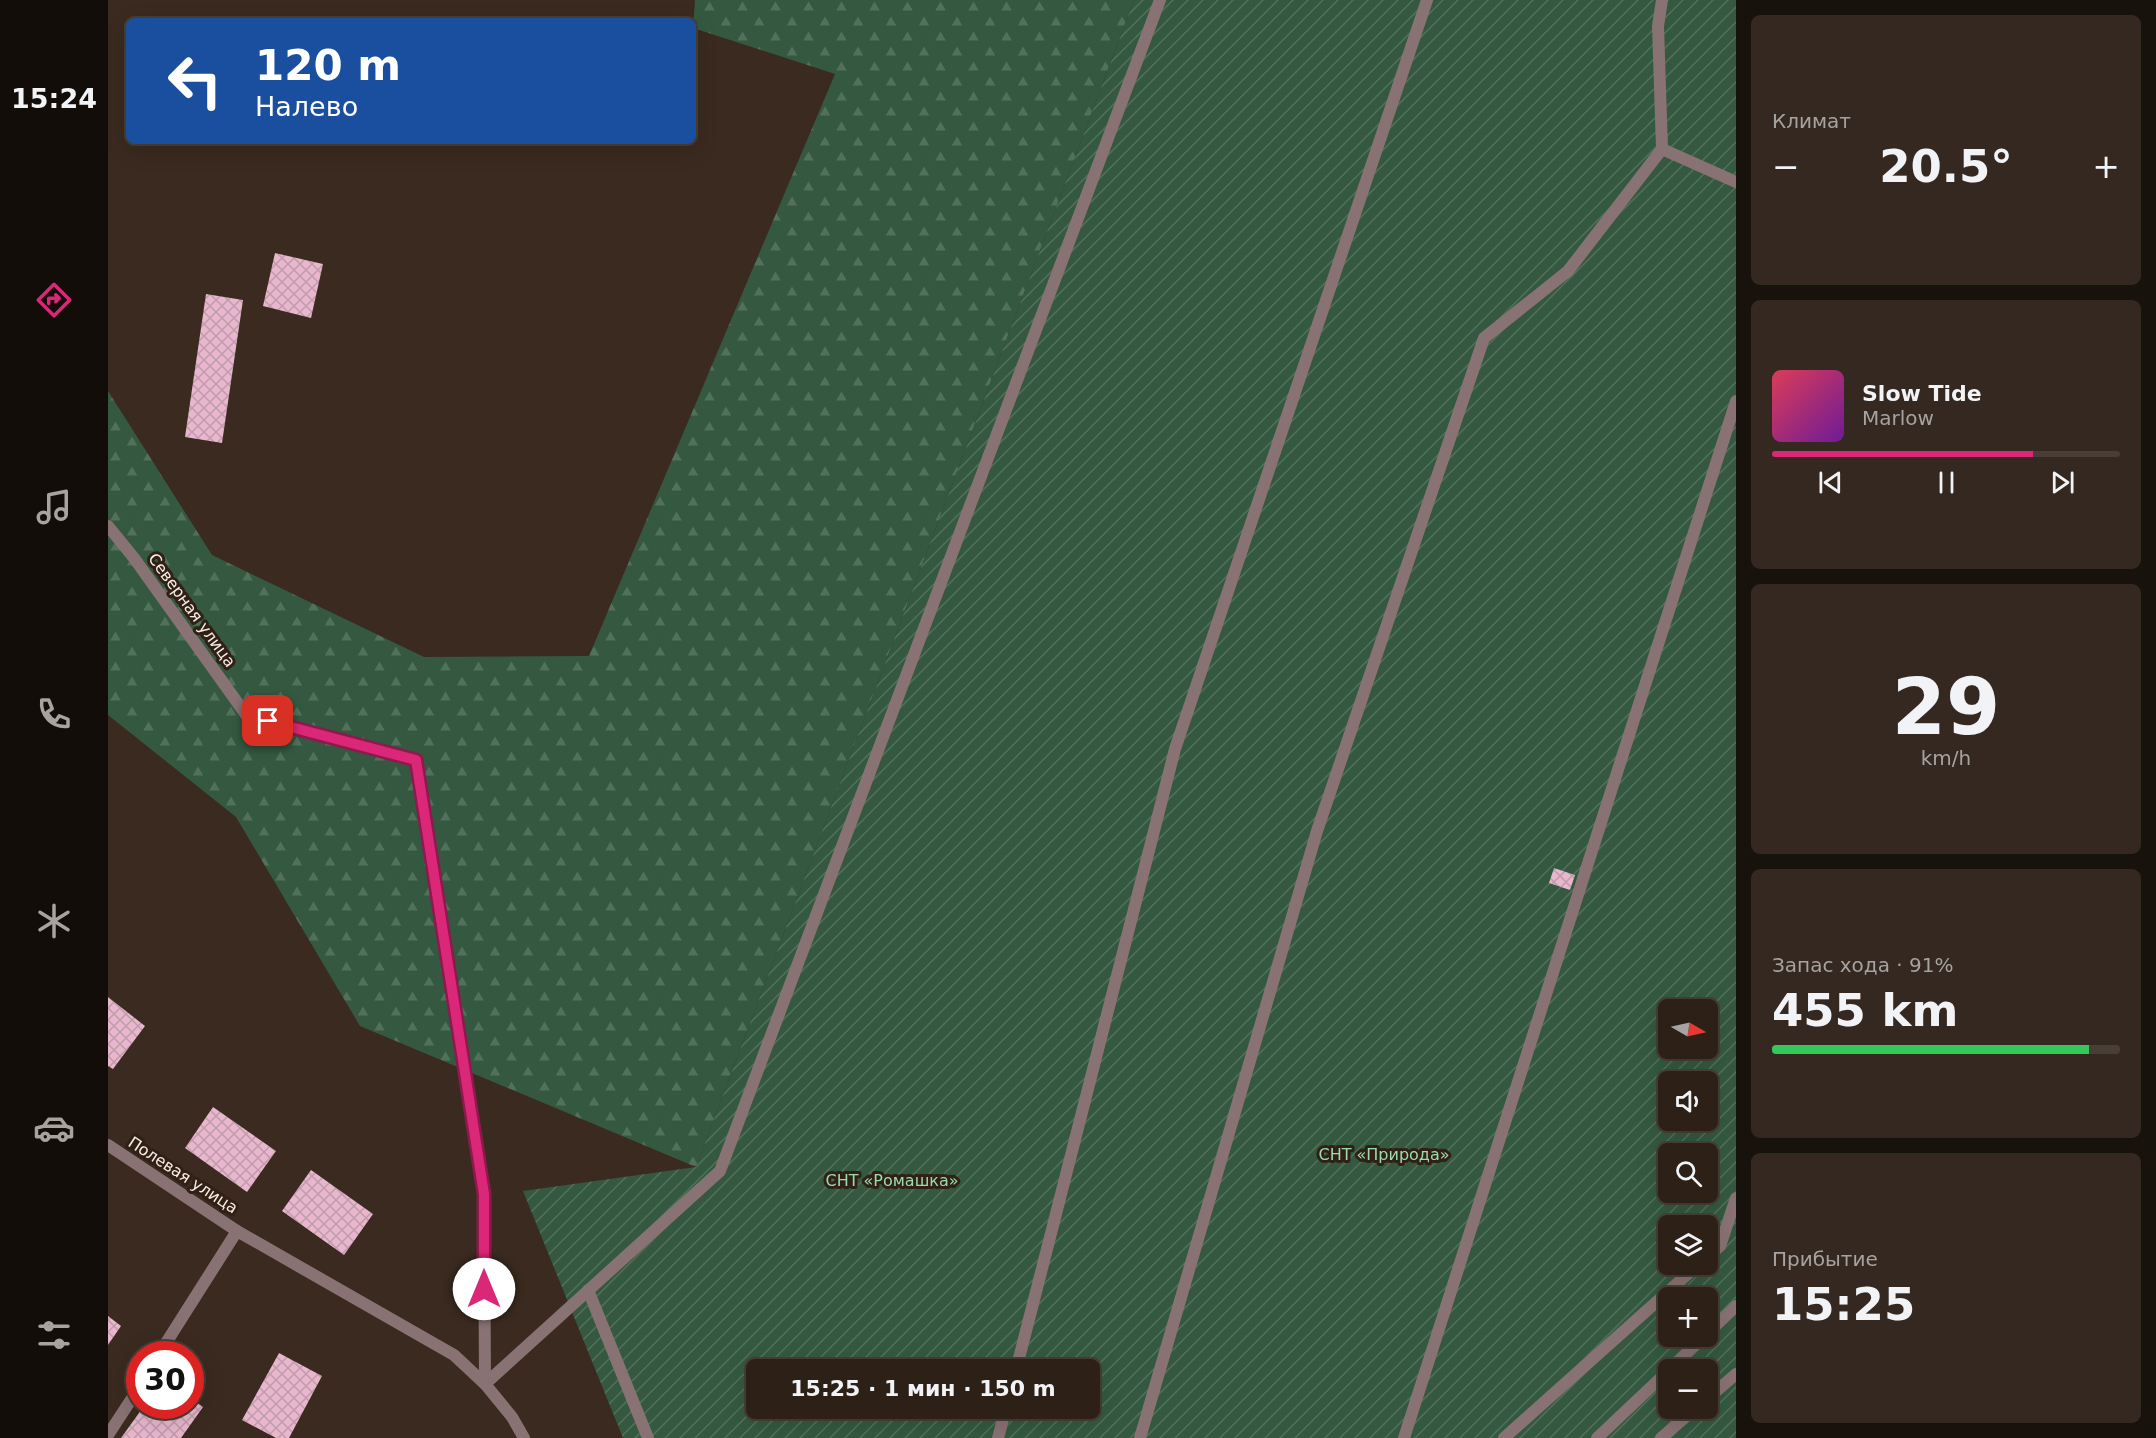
<!DOCTYPE html>
<html lang="ru">
<head>
<meta charset="utf-8">
<style>
  :root { --surface:#2c2017; --page:#342820; --text:#f1f3f6; --muted:#a6a3a1; --line:#483e36; --accent:#db2777 }
  body { margin:0; font-family:"DejaVu Sans",sans-serif; background:var(--page); color:var(--text); height:100vh; display:flex; flex-direction:column; font-size:22px; white-space:nowrap }
  * { box-sizing:border-box; margin:0 }
  p { font-size:20px; color:var(--muted) }
  .icon { flex:none; width:33px; height:33px; fill:none; stroke:currentColor; stroke-width:2; stroke-linecap:round; stroke-linejoin:round }
  .map { position:relative; flex:1; overflow:hidden }
  .sheet { display:flex; flex-direction:column; gap:15px; padding:15px; background:#18120d; width:420px }
  .sheet>* { flex:none }
  .guide { position:absolute; left:18px; top:18px; width:570px; height:126px; border-radius:9px; box-shadow:0 6px 24px #0002,0 0 0 2px var(--line); background:#1a4fa0; color:#fff; overflow:hidden }
  .needle { width:39px; rotate:99deg }
  .buttons { position:absolute; left:1550px; top:999px; display:grid; gap:12px }
  .buttons a { display:grid; place-items:center; width:60px; height:60px; border-radius:9px; background:var(--surface); box-shadow:0 6px 24px #0002,0 0 0 2px var(--line); font-size:30px }
  .speed { position:absolute; left:18px; top:1341px; display:flex; gap:12px; font-size:30px; font-weight:700; text-align:center }
  .speed>* { display:grid; place-content:center; width:78px; height:78px; border-radius:50%; background:var(--surface); box-shadow:0 6px 24px #0002,0 0 0 2px var(--line); line-height:1 }
  .speed .limit { border:9px solid #d22; background:#fff; color:#111 }
  .pin { position:absolute; display:grid; place-items:center; width:51px; height:51px; color:#fff; margin:-26px; border-radius:12px; box-shadow:0 3px 9px #0006 }
  .me { position:absolute; width:66px; margin:-33px; rotate:0deg; stroke-linejoin:round; filter:drop-shadow(0 0 4px #0008) }
  .turn { display:flex; align-items:center; gap:21px; height:126px; padding:0 30px; font-size:27px }
  .turn .icon { width:78px; height:78px; stroke-width:2.5 }
  .turn b { display:block; font-size:42px; line-height:51px }
  .big { font-size:45px; font-weight:700; line-height:1.1 }
  .sheet .tile { flex:1; display:flex; flex-direction:column; justify-content:center; gap:9px; min-width:0; padding:0 21px; border-radius:9px; background:var(--page) }
  .sheet .dial { align-items:center; gap:0 }
  .dial b { font-size:78px; line-height:1 }
  .song { display:flex; align-items:center; gap:18px }
  .cover { width:72px; height:72px; border-radius:9px; background:linear-gradient(135deg,hsl(350 70% 55%),hsl(280 70% 35%)) }
  .played { height:6px; border-radius:3px; background:linear-gradient(90deg,var(--accent) 75%,var(--line) 75%) }
  .keys { display:flex; justify-content:space-around; direction:ltr }
  .heat { display:flex; justify-content:space-between; align-items:center; font-size:33px; direction:ltr }
  .charge { height:9px; border-radius:4px; background:linear-gradient(90deg,#34c759 91%,var(--line) 0) }
  .trip { position:absolute; left:638px; top:1359px; width:354px; height:60px; border-radius:9px; background:var(--surface); box-shadow:0 6px 24px #0002,0 0 0 2px var(--line); font-weight:700; line-height:60px; text-align:center }
  main { display:flex; flex:1; min-height:0 }
  .tab-bar { display:flex; flex-direction:column; width:108px; justify-content:space-around; align-items:center; background:#120d09; color:var(--muted) }
  .tab-bar .icon { width:42px; height:42px }
  .tab-bar .current { color:var(--accent) }
  .tab-bar b { font-size:27px; color:var(--text) }
  .map>svg:first-child { display:block }
</style>
</head>
<body>
<main>
<nav class="tab-bar">
<b>15:24</b>
<svg class="icon current" aria-label="directions" viewBox="0 0 24 24"><path d="M12 3l9 9-9 9-9-9zM9 14v-3h6M13 9l2 2-2 2"/></svg>
<svg class="icon" aria-label="music" viewBox="0 0 24 24"><path d="M9 18V5l10-2v13"/><circle cx="6" cy="18" r="3"/><circle cx="16" cy="16" r="3"/></svg>
<svg class="icon" aria-label="phone" viewBox="0 0 24 24"><path d="M5 4h4l2 5-3 2q2 4 5 5l2-3 5 2v4C11 20 4 13 5 4z"/></svg>
<svg class="icon" aria-label="climate" viewBox="0 0 24 24"><path d="M12 3v18M4 7l16 10M4 17L20 7"/></svg>
<svg class="icon" aria-label="car" viewBox="0 0 24 24"><path d="M5 17H2v-5l4-1 3-4h7l3 4 3 1v5h-3M9 17h6M6 11h13"/><circle cx="7" cy="17" r="2"/><circle cx="17" cy="17" r="2"/></svg>
<svg class="icon" aria-label="filters" viewBox="0 0 24 24"><path d="M4 7h16M4 17h16"/><circle cx="9" cy="7" r="2"/><circle cx="15" cy="17" r="2"/></svg>
</nav>
<div class="map">
<svg width="1628" height="1438" viewBox="0 0 1628 1438">
  <defs>
    <pattern id="forest-firs" width="22" height="20" patternUnits="userSpaceOnUse" patternTransform="scale(1.5)"><rect width="22" height="20" fill="#345940"/><path d="M5 1l3.5 6h-7zM16 11l3.5 6h-7z" fill="#52715b"/></pattern>
    <pattern id="garden-furrows" width="10" height="10" patternUnits="userSpaceOnUse" patternTransform="scale(1.5)"><rect width="10" height="10" fill="#345940"/><path d="M-1 1l2-2M0 10L10 0M9 11l2-2" fill="none" stroke="#52715b"/></pattern>
    <pattern id="building-cross-hatch" width="8" height="8" patternUnits="userSpaceOnUse" patternTransform="scale(1.5)"><rect width="8" height="8" fill="#e8b7cd"/><path d="M0 0l8 8M0 8l8-8" fill="none" stroke="#c09bab"/></pattern>
  </defs>
  <rect width="100%" height="100%" fill="#3a2a1f"/>
  <path fill="url(#forest-firs)" d="M587,0H1026L588,1167L252,1026L128,817L0,715V391L104,555L316,657L481,656L727,74L585,28Z"/>
  <path fill="url(#garden-furrows)" fill-rule="evenodd" d="M1026,0H1628V1438H515L415,1191L588,1167ZM1560,1010H1599V1048H1560ZM1560,1082H1599V1120H1560ZM1560,1154H1599V1192H1560ZM1560,1226H1599V1264H1560ZM1560,1298H1599V1336H1560ZM648,1370H981V1408H648ZM1560,1370H1599V1408H1560Z"/>
  <path fill="url(#building-cross-hatch)" d="M167,253L215,264L203,318L155,306Z
    M98,294L135,300L114,443L77,437Z
    M1446,868L1467,875L1462,890L1441,883Z
    M0,997L37,1026L5,1069L0,1066Z
    M105,1107L168,1151L139,1192L77,1148Z
    M203,1170L265,1214L236,1255L174,1211Z
    M0,1316L13,1326L0,1345Z
    M171,1353L214,1376L181,1438H168L134,1420Z
    M82,1398L95,1407L73,1438H13L36,1406H82Z"/>
  <g fill="none" stroke-linecap="round" stroke-linejoin="round">
    <path stroke="#897273" stroke-width="12" d="M1554,149L1628,182
      M1599,1257L1612,1246L1628,1198
      M480,1290L540,1438
      M908,1370L1067,749L1319,0
      M377,1384L612,1171L1052,0
      M1599,1399L1628,1374
      M890,1438L898,1408
      M1032,1438L1209,831L1376,338L1460,271L1554,149L1550,26L1554,0
      M1296,1438L1628,401
      M1396,1438L1591,1264
      M1553,1438L1588,1408"/>
    <path stroke="#897273" stroke-width="12" d="M0,526L26,558L139,716L307,760L376,1194L377,1384
      M1599,1334L1628,1306
      M51,1354L129,1231
      M1561,1370L1596,1336
      M0,1435L32,1386
      M1489,1438L1560,1371"/>
    <path stroke="#897273" stroke-width="12" d="M0,1145L129,1231L346,1355L377,1384L404,1417L416,1438"/>
  </g>
  <g fill="none" stroke-linecap="round" stroke-linejoin="round">
    <g stroke="#8e194d" stroke-width="15">
      <path id="route" d="M160,721L308,760L376,1194V1289"/>
    </g>
    <use href="#route" stroke="#db2777" stroke-width="10"/>
  </g>
  <g text-anchor="middle" dominant-baseline="central" stroke-width="6" stroke-linejoin="round" paint-order="stroke">
    <g font-size="16" fill="#f8ede5" stroke="#302015">
      <text transform="translate(84 610) rotate(54)">Северная улица</text>
      <text transform="translate(75 1175) rotate(33)">Полевая улица</text>
    </g>
    <g font-size="16" fill="#9adcae" stroke="#302015">
      <text x="1276" y="1154">СНТ «Природа»</text>
      <text x="784" y="1180">СНТ «Ромашка»</text>
    </g>
  </g>
</svg>
<div class="buttons">
<a><svg class="needle" viewBox="-14 -14 28 28"><path d="M0-13l5 13h-10z" fill="#e53935"/><path d="M0 13l5-13h-10z" fill="#a6a3a1"/></svg></a>
<a><svg class="icon" aria-label="sound" viewBox="0 0 24 24"><path d="M4 9h4l5-4v14l-5-4H4zM17 9q2 3 0 6"/></svg></a>
<a><svg class="icon" aria-label="search" viewBox="0 0 24 24"><circle cx="10" cy="10" r="6"/><path d="M15 15l6 6"/></svg></a>
<a><svg class="icon" aria-label="layers" viewBox="0 0 24 24"><path d="M12 4l9 5-9 5-9-5zM3 14l9 5 9-5"/></svg></a>
<a>+</a>
<a>−</a>
</div>
<div class="speed"><div class="limit">30</div></div>
<div class="pin" style="left:160px;top:721px;background:#d93025"><svg class="icon" aria-label="arrive" viewBox="0 0 24 24"><path d="M6 21V4h12l-3 4 3 4H6"/></svg></div>
<svg class="me" style="left:376px;top:1289px" viewBox="-20 -20 40 40"><circle r="19" fill="#fff"/><path d="M0-13L10 11 0 6-10 11z" fill="#db2777"/></svg>
<div class="trip">15:25 · 1 мин · 150 m</div>
<div class="guide">
<div class="turn"><svg class="icon" aria-label="left" viewBox="0 0 24 24"><path d="M17 20v-9H6M10 6l-5 5 5 5"/></svg><div><b>120 m</b>Налево</div></div>
</div>
</div>
<section class="sheet">
<div class="tile"><p>Климат</p>
<div class="heat"><a>−</a><b class="big">20.5°</b><a>+</a></div>
</div>
<div class="tile">
<div class="song"><i class="cover"></i><div><b>Slow Tide</b><p>Marlow</p></div></div>
<div class="played"></div>
<div class="keys"><svg class="icon" aria-label="previous" viewBox="0 0 24 24"><path d="M18 5L8 12l10 7zM5 5v14"/></svg><svg class="icon" aria-label="pause" viewBox="0 0 24 24"><path d="M8 5v14M16 5v14"/></svg><svg class="icon" aria-label="next" viewBox="0 0 24 24"><path d="M6 5l10 7-10 7zM19 5v14"/></svg></div>
</div>
<div class="tile dial"><b>29</b><p>km/h</p></div>
<div class="tile"><p>Запас хода · 91%</p><b class="big">455 km</b><div class="charge"></div></div>
<div class="tile"><p>Прибытие</p><b class="big">15:25</b></div>
</section>
</main>
</body>
</html>
